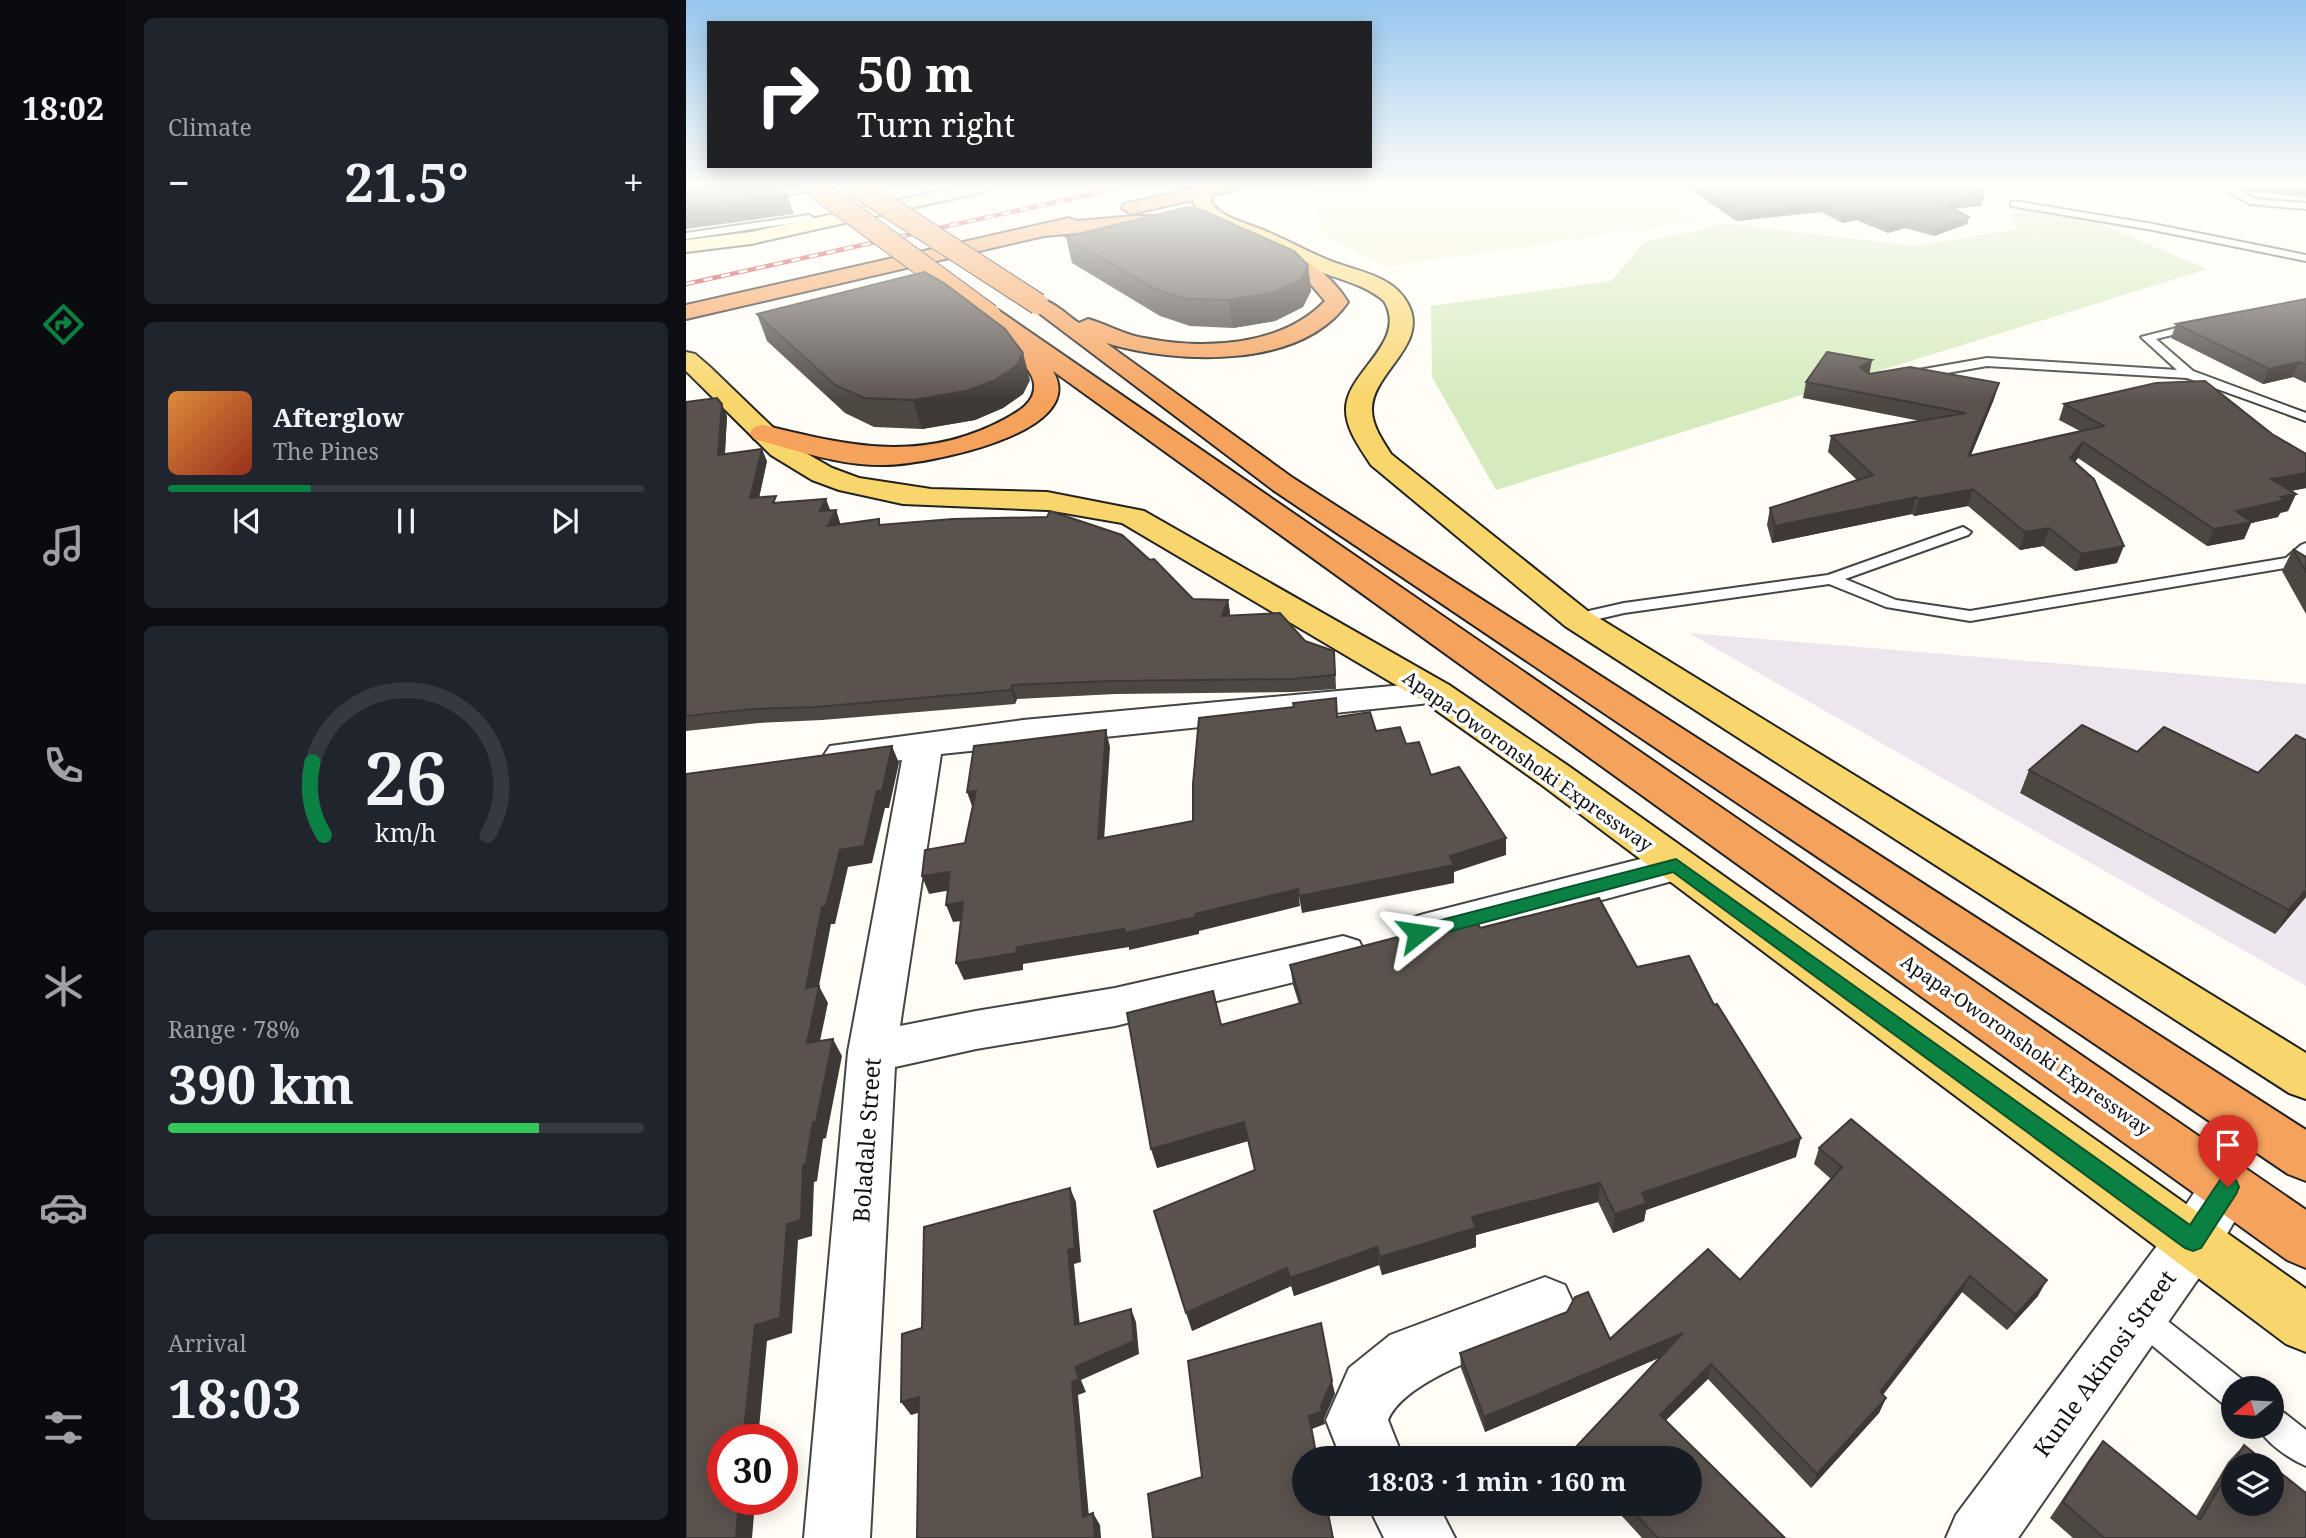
<!DOCTYPE html>
<html lang="en">
<head>
<meta charset="utf-8">
<style>
  :root { --surface:#171b24; --page:#20242c; --text:#f1f3f6; --muted:#9ea1a6; --line:#363941; --accent:#0b8043 }
  body { margin:0; font-family:"Noto Serif",serif; background:var(--page); color:var(--text); height:100vh; display:flex; flex-direction:column; font-size:26px; white-space:nowrap }
  * { box-sizing:border-box; margin:0 }
  p { font-size:23px; color:var(--muted) }
  .icon { flex:none; width:38px; height:38px; fill:none; stroke:currentColor; stroke-width:2; stroke-linecap:round; stroke-linejoin:round }
  .map { position:relative; flex:1; overflow:hidden }
  .drawer { display:flex; flex-direction:column; gap:18px; padding:18px; background:#0d0f14; width:560px }
  .drawer>* { flex:none }
  .top-card { position:absolute; left:21px; top:21px; width:665px; height:147px; border-radius:0px; box-shadow:0 4px 18px #0003; background:#202124; color:#fff; overflow:hidden }
  .needle { width:46px; rotate:252deg }
  .buttons { position:absolute; left:1535px; top:1376px; display:grid; gap:14px }
  .buttons a { display:grid; place-items:center; width:63px; height:63px; border-radius:50%; background:var(--surface); box-shadow:0 4px 18px #0003; font-size:35px }
  .speed { position:absolute; left:21px; top:1424px; display:flex; gap:14px; font-size:35px; font-weight:700; text-align:center }
  .speed>* { display:grid; place-content:center; width:91px; height:91px; border-radius:50%; background:var(--surface); box-shadow:0 4px 18px #0003; line-height:1 }
  .speed .limit { border:10px solid #d22; background:#fff; color:#111 }
  .pin { position:absolute; display:grid; place-items:center; width:60px; height:60px; color:#fff; margin:-72px -30px; border-radius:50% 50% 50% 0; rotate:-45deg; box-shadow:0 0 7px #0007 }
  .pin .icon { rotate:45deg }
  .me { position:absolute; width:77px; margin:-38px; rotate:75deg; stroke-linejoin:round; filter:drop-shadow(0 0 5px #0008) }
  .turn { display:flex; align-items:center; gap:24px; height:147px; padding:0 35px; font-size:32px }
  .turn .icon { width:91px; height:91px; stroke-width:2.5 }
  .turn b { display:block; font-size:49px; line-height:60px }
  .big { font-size:52px; font-weight:700; line-height:1.1 }
  .drawer .tile { flex:1; display:flex; flex-direction:column; justify-content:center; gap:10px; min-width:0; padding:0 24px; border-radius:10px; background:var(--page) }
  .drawer .dial { align-items:center; gap:0 }
  .dial svg { height:182px; overflow:visible; fill:none; stroke:var(--line); stroke-width:7; stroke-linecap:round; text-anchor:middle }
  .dial text { fill:var(--text); stroke:none }
  .song { display:flex; align-items:center; gap:21px }
  .cover { width:84px; height:84px; border-radius:10px; background:linear-gradient(135deg,hsl(30 70% 55%),hsl(10 70% 35%)) }
  .played { height:7px; border-radius:4px; background:linear-gradient(90deg,var(--accent) 30%,var(--line) 30%) }
  .keys { display:flex; justify-content:space-around; direction:ltr }
  .heat { display:flex; justify-content:space-between; align-items:center; font-size:38px; direction:ltr }
  .charge { height:10px; border-radius:5px; background:linear-gradient(90deg,#34c759 78%,var(--line) 0) }
  .trip { position:absolute; left:606px; top:1446px; width:410px; height:70px; border-radius:35px; background:var(--surface); box-shadow:0 4px 18px #0003; font-weight:700; line-height:70px; text-align:center }
  main { display:flex; flex:1; min-height:0 }
  .tabs { display:flex; flex-direction:column; width:126px; justify-content:space-around; align-items:center; background:#090b0e; color:var(--muted) }
  .tabs .icon { width:49px; height:49px }
  .tabs .selected { color:var(--accent) }
  .tabs b { font-size:32px; color:var(--text) }
  .map>svg:first-child { display:block }
</style>
</head>
<body>
<main>
<nav class="tabs">
<b>18:02</b>
<svg class="icon selected" aria-label="directions" viewBox="0 0 24 24"><path d="M12 3l9 9-9 9-9-9zM9 14v-3h6M13 9l2 2-2 2"/></svg>
<svg class="icon" aria-label="music" viewBox="0 0 24 24"><path d="M9 18V5l10-2v13"/><circle cx="6" cy="18" r="3"/><circle cx="16" cy="16" r="3"/></svg>
<svg class="icon" aria-label="phone" viewBox="0 0 24 24"><path d="M5 4h4l2 5-3 2q2 4 5 5l2-3 5 2v4C11 20 4 13 5 4z"/></svg>
<svg class="icon" aria-label="climate" viewBox="0 0 24 24"><path d="M12 3v18M4 7l16 10M4 17L20 7"/></svg>
<svg class="icon" aria-label="car" viewBox="0 0 24 24"><path d="M5 17H2v-5l4-1 3-4h7l3 4 3 1v5h-3M9 17h6M6 11h13"/><circle cx="7" cy="17" r="2"/><circle cx="17" cy="17" r="2"/></svg>
<svg class="icon" aria-label="filters" viewBox="0 0 24 24"><path d="M4 7h16M4 17h16"/><circle cx="9" cy="7" r="2"/><circle cx="15" cy="17" r="2"/></svg>
</nav>
<section class="drawer">
<div class="tile"><p>Climate</p>
<div class="heat"><a>−</a><b class="big">21.5°</b><a>+</a></div>
</div>
<div class="tile">
<div class="song"><i class="cover"></i><div><b>Afterglow</b><p>The Pines</p></div></div>
<div class="played"></div>
<div class="keys"><svg class="icon" aria-label="previous" viewBox="0 0 24 24"><path d="M18 5L8 12l10 7zM5 5v14"/></svg><svg class="icon" aria-label="pause" viewBox="0 0 24 24"><path d="M8 5v14M16 5v14"/></svg><svg class="icon" aria-label="next" viewBox="0 0 24 24"><path d="M6 5l10 7-10 7zM19 5v14"/></svg></div>
</div>
<div class="tile dial"><svg viewBox="0 0 100 80">
<path d="M14 69A42 42 0 1 1 86 69"/>
<path d="M14 69A42 42 0 0 1 9 37" stroke="#0b8043"/>
<text x="50" y="56" font-size="32" font-weight="700">26</text>
<text x="50" y="72" font-size="11">km/h</text>
</svg></div>
<div class="tile"><p>Range · 78%</p><b class="big">390 km</b><div class="charge"></div></div>
<div class="tile"><p>Arrival</p><b class="big">18:03</b></div>
</section>
<div class="map">
<svg width="1620" height="1538" viewBox="0 0 1620 1538">
  <rect width="100%" height="100%" fill="#fffdf5"/>
  <path fill="#eee6ef" d="M1003,633L1620,684V986Z"/>
  <path fill="#f6f3d4" d="M634,186H962L1011,222L700,266L642,236L619,193Z"/>
  <path fill="#d5ebbd" d="M1367,204L1521,269L810,490L746,377L745,306L925,281L959,242L1041,224L1229,246L1333,229L1321,215Z"/>
  <g fill="none" stroke-linecap="round" stroke-linejoin="round">
    <g stroke="#444" stroke-width="4">
      <path id="lane" d="M87,186L104,189L140,186L103,195Z
        M1531,186H1542L1569,199L1620,203V209L1564,204Z
        M1328,201L1467,224L1620,255V261L1467,230L1325,206V202Z
        M123,215L128,218L126,220L0,239V233Z
        M1514,322L1520,325L1518,327L1470,339L1507,371L1620,413V421L1501,378L1301,366L1221,380L1215,376L1221,372L1301,358L1491,370L1455,337Z
        M1277,527L1285,532L1282,535L1159,579L1210,600L1284,611L1600,558L1615,545L1620,543V556L1605,567L1284,621L1200,607L1143,584L938,613L891,624L883,619L885,615L938,603L1142,575Z
        M1455,1304L1465,1308L1558,1381L1560,1388H1547V1407L1536,1403L1445,1328L1441,1318L1445,1308Z
        M1586,1408L1597,1412L1620,1430V1466C1604,1459 1579,1443 1572,1426H1586Z"/>
    </g>
    <g stroke="#444" stroke-width="4">
      <path id="street" d="M750,682L763,685L768,693L763,701L255,754L214,1026L290,1011L429,988L657,936L673,941L679,953L673,965L657,970L429,1026L290,1049L209,1067L184,1538H118L162,1052L216,760L157,767L144,764L138,755L144,746L337,720Z
        M990,850L1005,854L1011,865L1005,876L738,948L722,943L716,931L722,919L738,914Z
        M1542,1163L1561,1170L1569,1187L1526,1259L1332,1538H1260L1270,1515L1488,1223L1523,1170Z
        M859,1277L879,1285L888,1305L879,1325C835,1343 720,1375 702,1420L717,1458H655L640,1420L663,1368L704,1335Z
        M681,1503H751L769,1538H698Z"/>
    </g>
    <g stroke="#333" stroke-width="4">
      <path id="secondary" d="M276,186H310L301,191L65,244L0,252V240L65,232Z"/>
    </g>
    <g stroke="#222" stroke-width="4">
      <path id="primary" d="M518,186L527,192L525,203C540,220 562,223 582,232C601,240 620,251 640,259C667,271 707,274 722,304C744,345 685,373 686,410C686,426 697,441 705,454L903,612L1620,1053V1099L1603,1093L879,626L685,465C675,449 660,430 660,410C659,372 723,343 698,301C677,283 650,279 624,268C604,259 586,247 565,239C541,230 522,225 507,203L509,192Z
        M0,352L9,354L23,366L104,444L146,468L173,478L245,489L361,492L458,511L763,685L881,765L1620,1289V1352L1600,1344L853,783L737,701L436,523L361,510L217,504L153,490L126,480L85,455L0,371Z"/>
    </g>
    <g stroke="#222" stroke-width="4">
      <path id="highway" d="M518,186H552L549,190L445,214L436,208L438,204Z
        M449,216H488L498,222L488,228H449L358,236L0,319V305L383,218L391,221Z
        M575,242C610,251 643,271 662,302C615,370 490,364 420,343L607,478L1620,1130V1181L1602,1174L587,490L341,304L344,299C362,295 378,313 393,323L402,319C421,324 438,335 458,338C517,350 595,347 639,301L621,280L568,252L565,248L568,244Z
        M304,308L312,310L1620,1210V1268L1601,1260L367,371C405,434 236,465 199,465C154,466 110,450 68,439L64,433L68,427L77,425C163,446 235,464 319,419C332,412 350,402 348,384C346,368 329,358 320,345L324,340L293,315L296,310Z"/>
    </g>
    <use href="#lane" fill="#fff" fill-rule="evenodd"/>
    <use href="#street" fill="#fff" fill-rule="evenodd"/>
    <use href="#secondary" fill="#fff6b0" fill-rule="evenodd"/>
    <use href="#primary" fill="#f9d66b" fill-rule="evenodd"/>
    <use href="#highway" fill="#f5a25d" fill-rule="evenodd"/>
    <g stroke="#c4262e" stroke-width="4.5">
      <path id="rail" d="M0,284L443,186"/>
    </g>
    <use href="#rail" stroke="#fff" stroke-width="2.5" stroke-dasharray="9" stroke-linecap="butt"/>
    <g stroke="#222" stroke-width="23" stroke-linecap="butt">
      <path id="highway-bridge" d="M128,186L304,315
        M170,186L352,304"/>
    </g>
    <use href="#highway-bridge" stroke="#f5a25d" stroke-width="21"/>
  </g>
  <path fill="#4d4742" d="M1000,186H1287L1297,200H1296L1295,206L1268,208L1283,217L1281,224L1248,236L1219,228L1202,233L1170,220L1157,223L1135,212L1050,221Z
    M1495,186H1531L1530,189Z
    M1548,186H1620V197L1557,191Z
    M380,237L622,265L625,291L617,307L589,321L547,328L504,326L474,316L386,263Z
    M1620,299V383L1607,377L1577,384L1485,338L1490,324Z
    M71,314L344,380L337,394L317,408L289,420L236,429L188,427L159,413L81,341Z
    M1183,374L1313,383L1308,399L1285,455L1394,431L1373,420L1378,404L1586,434L1620,454V488L1605,491L1610,494L1602,511L1594,513L1592,517L1565,523L1558,539L1521,546L1392,458L1389,462L1431,563L1389,571L1357,546L1334,550L1282,506L1228,516L1226,514L1086,543L1081,525L1084,508L1171,480L1142,452L1145,436L1234,421L1117,398L1120,382Z
    M0,402L41,416L39,454L81,461L73,498L93,503L144,510H150L154,523V524H196L507,599L542,600L544,613L543,616L619,641L649,664L650,689L607,692L429,694L331,699L329,704L136,720L73,723L0,731Z
    M1607,549L1620,557V614L1596,571Z
    M1451,752L1572,773L1620,897L1589,934L1334,793L1343,770Z
    M794,928L951,967L1028,1005L1110,1157L960,1210L958,1221L927,1233L912,1202L790,1235V1247L696,1275L693,1265L608,1296L605,1286L506,1331L569,1170L562,1141L471,1168L535,1025L613,1004L607,985L604,965Z
    M1133,1148L1352,1296L1321,1330L1276,1292L1197,1395L1200,1398L1193,1413L1125,1488L1022,1379L980,1420L1099,1538H956L924,1503H1003V1458H887L888,1449L975,1357L799,1432L775,1368L774,1353L881,1312L924,1339L1054,1280L1145,1179L1128,1164Z
    M1417,1441L1510,1516L1542,1462L1558,1445L1620,1538H1387L1364,1518L1404,1458Z"/>
  <path fill="#3f3936" d="M1299,193L1295,206L1256,210L1257,203L1288,194Z
    M101,194L108,214L0,229V207Z
    M1136,205L1135,212L1050,221L1051,214Z
    M1171,213L1170,220L1157,223L1158,216Z
    M1283,217L1281,224L1248,236L1249,229Z
    M1220,221L1219,228L1202,233L1203,226Z
    M622,265L625,291L617,307L589,321L547,328L543,300Z
    M337,353L344,380L337,394L317,408L289,420L236,429L227,400Z
    M1186,360L1183,376L1174,367Z
    M1613,362L1607,377L1577,384L1583,369Z
    M1313,383L1308,399L1278,472L1282,456Z
    M36,404L41,416L38,467L32,455Z
    M1397,442L1392,458L1379,474L1384,458Z
    M76,449L81,461L70,511L64,498Z
    M1620,473V488L1577,496L1585,479Z
    M1287,489L1282,506L1228,516L1233,499Z
    M1610,494L1602,511L1594,513L1592,517L1565,523L1558,539L1521,546L1528,529L1550,511L1595,497Z
    M1230,497L1226,514L1086,543L1089,526Z
    M140,499L145,512L134,511Z
    M150,510L154,523L147,539L142,526Z
    M1363,528L1357,546L1334,550L1339,532Z
    M1438,546L1431,563L1389,571L1395,554Z
    M542,600L544,613L538,630L536,616Z
    M326,685L331,699L329,704L325,690Z
    M420,730L424,747L417,857L412,839Z
    M206,746L213,763L203,808H199L186,863L162,867L149,924H145L133,986L142,1003L130,1060L121,1043L120,988L136,907L154,850L191,791Z
    M290,791L287,809L281,792Z
    M820,838V855L768,872V883L616,913L613,896L764,856Z
    M264,872L271,889L243,894L236,876Z
    M612,889L614,906L513,931V934L443,950V947L337,964V970L278,980L270,963L331,947L509,914Z
    M1620,890V897L1589,934L1603,910Z
    M277,902L284,920L267,922L260,905Z
    M147,1039L156,1056L140,1138L137,1139L131,1181L128,1182L126,1236L112,1240L106,1333L81,1341L72,1440H57L69,1325L117,1165Z
    M558,1122L562,1141L471,1168L465,1149Z
    M1115,1138L1110,1157L960,1210L958,1221L927,1233L929,1214L956,1193Z
    M914,1183L912,1202L790,1235V1247L696,1275L694,1257L786,1217Z
    M384,1188L390,1202L395,1262L388,1264L395,1338L389,1325L382,1250Z
    M691,1247L693,1265L608,1296L604,1278Z
    M601,1268L605,1286L506,1331L500,1313Z
    M1284,1276L1276,1292L1187,1407L1194,1392Z
    M1361,1280L1352,1296L1321,1330L1330,1315Z
    M445,1309L450,1322L453,1354L395,1380L400,1392L392,1395L404,1528L397,1517L386,1382L389,1367Z
    M997,1333L994,1349L799,1432L798,1417Z
    M1025,1364L1022,1379L971,1429L974,1415Z
    M646,1381L649,1394L638,1419L639,1424L626,1429L623,1416L635,1406Z
    M233,1397L242,1410L225,1415L215,1402Z
    M1200,1398L1193,1413L1125,1488L1131,1474Z
    M53,1500H67L69,1503L66,1538H50Z
    M407,1513L414,1525L415,1538H409Z"/>
  <path fill="#5a524d" stroke="#3f3936" stroke-width="2" d="M0,186H89L101,194L0,207Z
    M1010,186H1287L1299,193L1288,194L1296,199L1257,203L1283,217L1249,229L1220,221L1203,226L1171,213L1158,216L1136,205L1051,214Z
    M502,207L518,211L608,251L622,265L615,280L586,293L543,300L500,299L469,289L380,237Z
    M238,272L258,283L319,329L337,353L330,366L309,380L280,391L227,400L178,398L149,385L71,314Z
    M1620,299V365L1613,362L1583,369L1490,324Z
    M1141,352L1186,360L1174,367L1183,374L1224,367L1313,383L1282,456L1418,426L1378,404L1470,383L1519,381L1586,434L1620,454V473L1585,479L1610,494L1595,497L1599,500L1550,511L1566,522L1528,529L1397,442L1384,458L1408,479L1438,546L1395,554L1363,528L1339,532L1287,489L1233,499L1230,497L1089,526L1084,508L1187,475L1145,436L1280,413L1120,382Z
    M31,398L36,404L32,455L76,449L64,498L90,496L87,503L140,499L134,511L150,510L142,526L193,519V525L267,519L361,517L364,511L436,535L464,560L468,559L507,599L542,600L536,616L594,613L619,641L648,651L649,675L606,679L425,681L326,685L325,690L130,707L67,709L0,716V402Z
    M1607,549L1620,557V572Z
    M650,698L651,717L684,712L690,731L714,727L720,744L733,742L745,775L773,767L820,838L764,856L768,865L613,896L612,889L509,914L510,917L439,933L438,929L331,947L330,953L270,963L277,902L260,905L264,872L236,876L239,850L279,843L290,791L281,792L288,746L420,730L412,839L507,821V784L513,718L608,707L607,703Z
    M1396,725L1451,752L1478,727L1572,773L1610,735L1620,740V890L1603,910L1343,770Z
    M206,746L196,791H191L178,846L154,850L140,906L136,907L120,988L133,986L121,1043L147,1039L130,1122H127L120,1164L117,1165L115,1220L101,1224L94,1318L69,1325L57,1440H37V1500H53L50,1538H0V774Z
    M913,898L951,967L1003,956L1028,1005L1031,1004L1115,1138L956,1193L961,1203L929,1214L914,1183L786,1217L790,1228L694,1257L691,1247L604,1278L601,1268L500,1313L468,1211L569,1170L558,1122L465,1149L441,1013L527,991L535,1025L615,1003L604,965L789,917L794,928Z
    M1165,1119L1361,1280L1330,1315L1284,1276L1194,1392L1200,1398L1131,1474L1025,1364L974,1415L1099,1538H972L939,1503H1003V1458H896L888,1449L997,1333L798,1417L774,1353L881,1312L889,1297L902,1292L924,1339L1022,1249L1054,1280L1156,1167L1133,1148Z
    M384,1188L389,1248L382,1250L389,1325L445,1309L448,1341L389,1367L393,1379L386,1382L397,1517L407,1513L409,1538H231L233,1397L215,1402L216,1334L236,1328L238,1227Z
    M635,1323L646,1381L635,1406L636,1412L623,1416L631,1458H618V1503H640L647,1538H467L462,1494L516,1477L502,1361Z
    M1417,1441L1514,1520L1558,1445L1583,1465H1547V1503H1586V1466L1620,1493V1538H1418L1377,1502Z"/>
  <linearGradient id="sky" x2="0" y2="1"><stop stop-color="#95c6ee"/><stop offset="0.46" stop-color="#fffefa"/><stop offset="1" stop-color="#fffefa" stop-opacity="0"/></linearGradient>
  <rect width="1620" height="401" fill="url(#sky)"/>
  <path fill="#0b8043" stroke="#07532c" stroke-width="2" d="M990,859L1504,1225L1534,1180L1542,1177L1550,1180L1553,1187L1550,1194L1515,1248L1507,1251L1499,1248L987,872L732,940L726,938L723,933L726,928L732,926Z"/>
  <g text-anchor="middle" dominant-baseline="central" stroke-width="7" stroke-linejoin="round" paint-order="stroke">
    <g font-size="19" fill="#111" stroke="#fff">
      <text transform="translate(842 761) rotate(35)">Apapa-Oworonshoki Expressway</text>
      <text transform="translate(1340 1045) rotate(35)">Apapa-Oworonshoki Expressway</text>
    </g>
    <g font-size="23" fill="#111" stroke="#fff">
      <text transform="translate(180 1140) rotate(-86)">Boladale Street</text>
      <text transform="translate(1418 1363) rotate(-54)">Kunle Akinosi Street</text>
    </g>
  </g>
</svg>
<div class="buttons">
<a><svg class="needle" viewBox="-14 -14 28 28"><path d="M0-13l5 13h-10z" fill="#e53935"/><path d="M0 13l5-13h-10z" fill="#9ea1a6"/></svg></a>
<a><svg class="icon" aria-label="layers" viewBox="0 0 24 24"><path d="M12 4l9 5-9 5-9-5zM3 14l9 5 9-5"/></svg></a>
</div>
<div class="speed"><div class="limit">30</div></div>
<div class="pin" style="left:1542px;top:1187px;background:#d93025"><svg class="icon" aria-label="arrive" viewBox="0 0 24 24"><path d="M6 21V4h12l-3 4 3 4H6"/></svg></div>
<svg class="me" style="left:732px;top:933px" viewBox="-20 -20 40 40"><path d="M0-17L14 15 0 8-14 15z" fill="#0b8043" stroke="#fff" stroke-width="4"/></svg>
<div class="trip">18:03 · 1 min · 160 m</div>
<div class="top-card">
<div class="turn"><svg class="icon" aria-label="right" viewBox="0 0 24 24"><path d="M7 20v-9h11M14 6l5 5-5 5"/></svg><div><b>50 m</b>Turn right</div></div>
</div>
</div>
</main>
</body>
</html>
